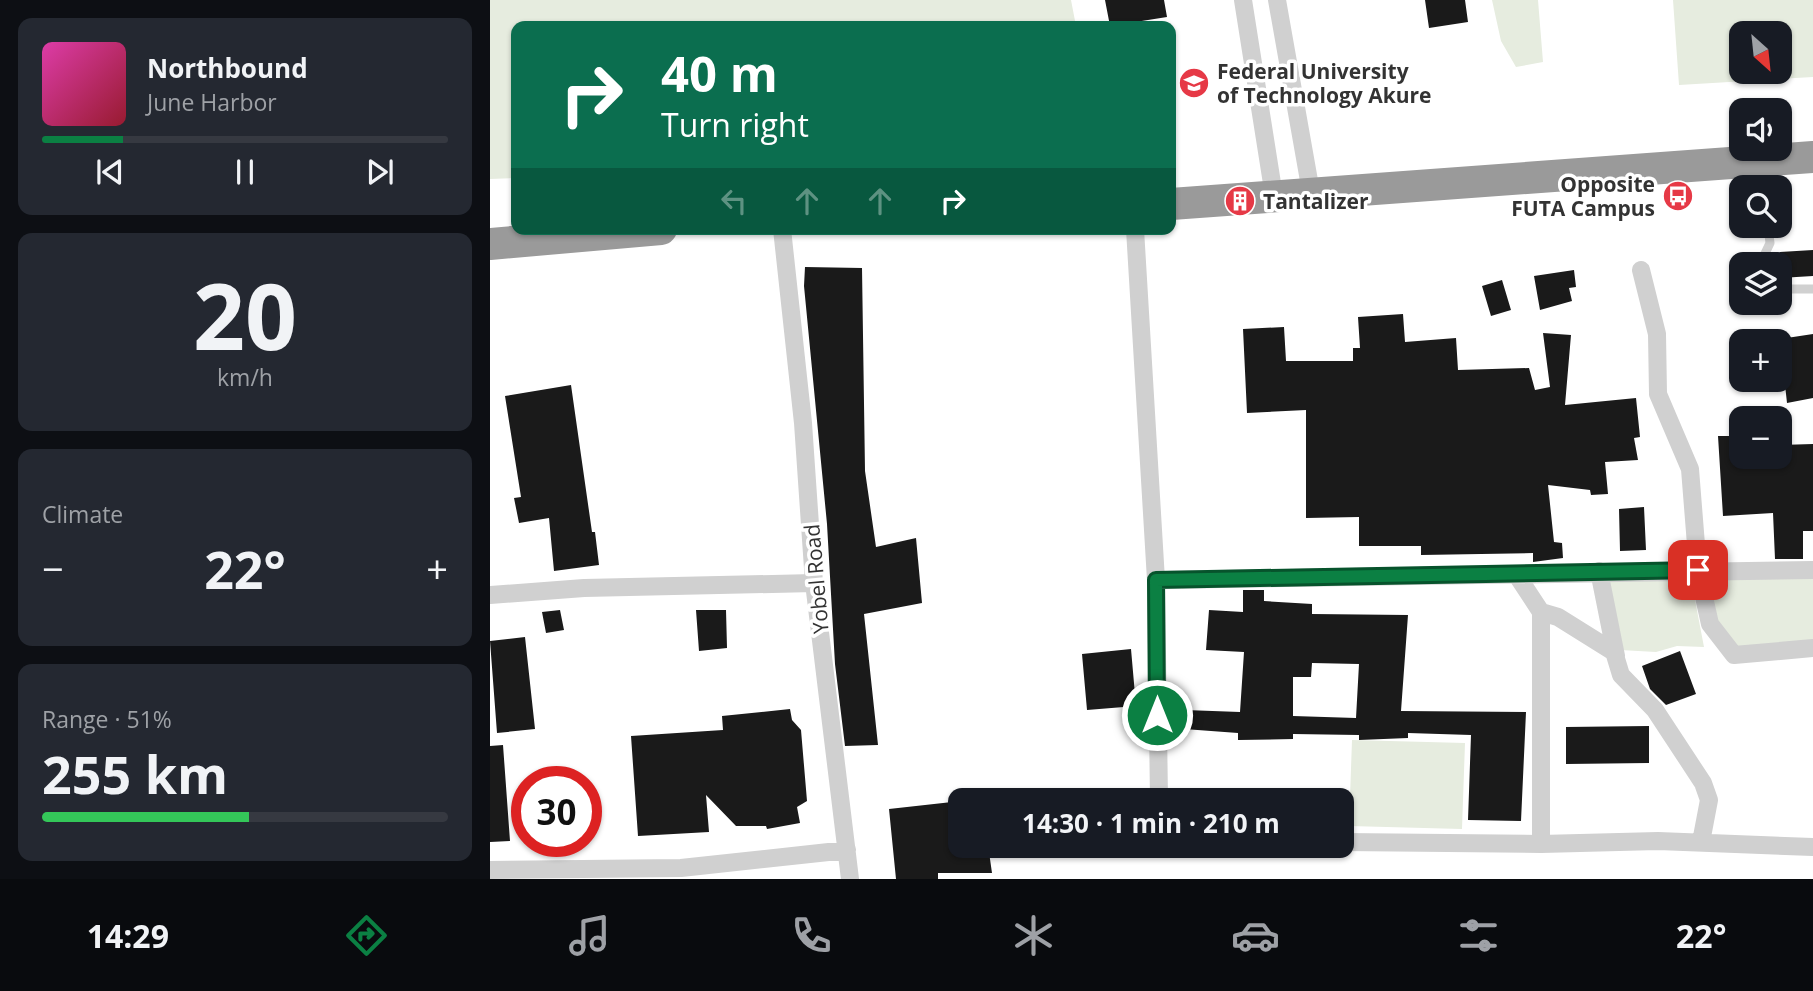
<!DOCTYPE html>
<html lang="en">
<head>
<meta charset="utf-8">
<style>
  :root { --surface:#171b24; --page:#242831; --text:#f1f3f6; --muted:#9ea1a6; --line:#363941; --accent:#0b8043 }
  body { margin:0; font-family:"Open Sans",sans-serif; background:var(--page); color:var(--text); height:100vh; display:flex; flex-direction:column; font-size:26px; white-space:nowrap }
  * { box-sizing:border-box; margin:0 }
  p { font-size:23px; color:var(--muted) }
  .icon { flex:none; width:38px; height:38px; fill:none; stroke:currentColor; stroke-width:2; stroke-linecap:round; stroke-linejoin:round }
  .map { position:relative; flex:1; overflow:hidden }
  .details { display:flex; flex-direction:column; gap:18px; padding:18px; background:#0d0f14; width:490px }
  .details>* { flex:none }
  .hud { position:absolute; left:21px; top:21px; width:665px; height:214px; border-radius:14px; box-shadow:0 2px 5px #0004; background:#0b6e4f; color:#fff; overflow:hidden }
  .needle { width:46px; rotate:153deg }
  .controls { position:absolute; left:1239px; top:21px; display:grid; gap:14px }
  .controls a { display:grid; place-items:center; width:63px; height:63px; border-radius:14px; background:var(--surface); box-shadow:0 2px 5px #0004; font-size:35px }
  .speed { position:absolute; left:21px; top:766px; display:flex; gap:14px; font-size:35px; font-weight:700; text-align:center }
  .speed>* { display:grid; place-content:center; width:91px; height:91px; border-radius:50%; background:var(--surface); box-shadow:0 2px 5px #0004; line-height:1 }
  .speed .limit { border:10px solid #d22; background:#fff; color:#111 }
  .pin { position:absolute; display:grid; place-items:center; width:60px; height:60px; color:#fff; margin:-30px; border-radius:14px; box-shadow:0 4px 10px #0006 }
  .me { position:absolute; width:77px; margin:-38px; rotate:0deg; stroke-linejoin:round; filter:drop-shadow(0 0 5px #0008) }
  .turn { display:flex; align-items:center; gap:24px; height:147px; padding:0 35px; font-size:32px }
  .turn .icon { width:91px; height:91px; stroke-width:2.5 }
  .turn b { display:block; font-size:49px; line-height:60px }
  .lanes { display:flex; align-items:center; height:66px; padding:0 35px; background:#0003; justify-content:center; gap:35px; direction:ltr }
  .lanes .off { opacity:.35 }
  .big { font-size:52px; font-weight:700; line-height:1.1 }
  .details .widget { flex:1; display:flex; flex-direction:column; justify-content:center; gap:10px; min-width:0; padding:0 24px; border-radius:14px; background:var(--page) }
  .details .dial { align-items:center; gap:0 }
  .dial b { font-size:91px; line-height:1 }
  .song { display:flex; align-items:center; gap:21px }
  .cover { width:84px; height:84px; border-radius:10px; background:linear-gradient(135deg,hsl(320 70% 55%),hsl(350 70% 35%)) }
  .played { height:7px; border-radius:4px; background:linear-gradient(90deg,var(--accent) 20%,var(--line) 20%) }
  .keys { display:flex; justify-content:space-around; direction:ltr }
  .heat { display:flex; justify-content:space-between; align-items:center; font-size:38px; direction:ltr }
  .charge { height:10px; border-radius:5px; background:linear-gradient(90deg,#34c759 51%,var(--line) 0) }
  .trip { position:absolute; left:458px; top:788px; width:406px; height:70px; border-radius:14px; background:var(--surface); box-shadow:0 2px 5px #0004; font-weight:700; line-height:70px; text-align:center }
  .tabs { display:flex; height:112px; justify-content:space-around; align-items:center; background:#090b0e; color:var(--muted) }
  .tabs .icon { width:49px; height:49px }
  .tabs .active { color:var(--accent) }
  .tabs b { font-size:32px; color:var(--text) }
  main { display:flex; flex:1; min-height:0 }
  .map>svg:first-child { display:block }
</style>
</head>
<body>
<main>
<section class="details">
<div class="widget">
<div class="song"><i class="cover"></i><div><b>Northbound</b><p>June Harbor</p></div></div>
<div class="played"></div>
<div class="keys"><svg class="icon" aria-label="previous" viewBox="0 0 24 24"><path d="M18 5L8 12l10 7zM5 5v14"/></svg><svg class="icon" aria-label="pause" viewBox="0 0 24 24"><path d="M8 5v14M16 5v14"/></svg><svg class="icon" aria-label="next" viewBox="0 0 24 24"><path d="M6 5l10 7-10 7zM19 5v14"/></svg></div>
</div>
<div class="widget dial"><b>20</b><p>km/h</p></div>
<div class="widget"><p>Climate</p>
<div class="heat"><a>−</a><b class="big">22°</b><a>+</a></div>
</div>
<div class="widget"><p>Range · 51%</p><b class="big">255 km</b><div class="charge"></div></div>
</section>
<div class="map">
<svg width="1323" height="879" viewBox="0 0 1323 879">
  <rect width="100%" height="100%" fill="#fff"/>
  <path fill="#e6ecdf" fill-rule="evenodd" d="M0,0H581L586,26H26V178L0,179Z
    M1002,0H1048L1053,62L1026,67L1011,41Z
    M1183,0H1323V77L1189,85ZM1290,33V72H1251V33Z
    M1200,574L1214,647L1187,646L1166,652L1130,650L1114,576Z
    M1213,576H1323V642L1243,650L1224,622Z
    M862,740L975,743L972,829L859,826Z"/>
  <path fill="#1a1a1a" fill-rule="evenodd" d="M615,0H674L677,17L620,26Z
    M935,0H975L978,22L939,28Z
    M1323,250V276L1290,278V252Z
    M315,267L372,268L375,471L386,547L426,538L432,603L374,614L388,745L355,746L345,664L337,524L314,286Z
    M1084,270L1086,287L1079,288L1082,301L1050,310L1044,276Z
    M1012,280L1021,310L1001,316L992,286Z
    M913,314L915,342L966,338L968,370L1039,368L1045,390L1060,387L1053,333L1081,335L1075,405L1146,398L1150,437L1144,438L1148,460L1115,462L1118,494L1101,495L1100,490L1058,485L1064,542L1072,543L1073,558L1043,562V553L931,555V546H869V517L816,518V410L757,413L753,329L794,327L796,361H863V348H870L868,317Z
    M1323,334V398L1297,403L1290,339Z
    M81,385L102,532H105L109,565L64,571L59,518L29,523L24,498L31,497L15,396Z
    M1228,436H1251V457H1290V445L1323,444V531H1313V559H1285L1283,513L1233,516Z
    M1154,507L1156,550L1130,551L1129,509Z
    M753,590H774V601L822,604V614L918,615L911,711L1036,712L1031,821L978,820L981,735L918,733V738L869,740V735L803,734V739L748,740V733L694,729L695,710L750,712L754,652L716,650L719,610L753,612ZM822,663L869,664L866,718L803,716V677H821Z
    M70,610L74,630L56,633L52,612Z
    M206,610H236L237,648L209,651Z
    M35,637L45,729L7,733L0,641Z
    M641,649L646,706L597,710L592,654Z
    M1190,651L1206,694L1176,705L1160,689L1152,666Z
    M300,709L302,720L311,730L317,801L307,807L310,823L277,829L276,826H246L216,795L219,832L148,836L141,736L233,730L232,716Z
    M1159,726V763L1076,764V727Z
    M13,745L20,841L0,842V746Z
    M471,801V845H498L502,873H448V879H406L399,809Z"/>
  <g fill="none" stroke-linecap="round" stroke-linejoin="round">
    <path stroke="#d0d0d0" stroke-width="9" d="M1271,165L1274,187
      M1270,264L1280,243L1278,226
      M1290,289H1323"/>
    <path stroke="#d0d0d0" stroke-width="18" d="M753,0L784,196
      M787,0L821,192
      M292,229L313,423L324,583L360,879
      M645,229L666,580L669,800
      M1151,270L1167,334L1168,394L1200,469L1208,570L1220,624L1244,655L1323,648
      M1109,571L1126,656
      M1026,574L1051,612V844
      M666,580L1323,570
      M0,595L94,588L324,583
      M1051,612L1068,617L1124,652L1131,675L1165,710L1213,783L1219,800L1211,842
      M852,842L1051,844L1168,841L1323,847
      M0,870L191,868L357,850"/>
    <path stroke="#9a9a9a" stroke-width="32" d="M681,204L1323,157
      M0,244L171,229"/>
  </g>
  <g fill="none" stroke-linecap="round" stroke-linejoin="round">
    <g stroke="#07532c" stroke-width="18">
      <path id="route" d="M667,715L666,580L1208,570"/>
    </g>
    <use href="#route" stroke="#0b8043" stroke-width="12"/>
  </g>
  <defs>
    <g id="university-disc" transform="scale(1.575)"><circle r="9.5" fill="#e63946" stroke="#fff"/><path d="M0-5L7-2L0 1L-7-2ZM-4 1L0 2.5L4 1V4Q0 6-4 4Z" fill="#fff"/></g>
    <g id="bus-disc" transform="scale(1.575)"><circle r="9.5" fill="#e63946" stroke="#fff"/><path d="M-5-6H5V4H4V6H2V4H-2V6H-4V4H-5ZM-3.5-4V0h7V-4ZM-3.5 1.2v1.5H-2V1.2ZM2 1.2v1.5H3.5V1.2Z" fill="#fff"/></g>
    <g id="building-disc" transform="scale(1.575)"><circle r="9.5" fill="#e63946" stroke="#fff"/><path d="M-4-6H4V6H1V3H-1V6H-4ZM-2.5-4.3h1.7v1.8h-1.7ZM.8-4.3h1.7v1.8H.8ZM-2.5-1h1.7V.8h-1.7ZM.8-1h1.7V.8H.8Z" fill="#fff"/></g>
  </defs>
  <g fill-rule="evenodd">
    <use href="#university-disc" x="704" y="83"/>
    <use href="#bus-disc" x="1188" y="196"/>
    <use href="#building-disc" x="750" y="201"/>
  </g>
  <g text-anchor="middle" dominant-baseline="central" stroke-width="7" stroke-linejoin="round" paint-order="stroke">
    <g font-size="21" font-weight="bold" fill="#333" stroke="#fff" text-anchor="start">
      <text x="727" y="71">Federal University<tspan x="727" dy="24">of Technology Akure</tspan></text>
      <text x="1165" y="184" text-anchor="end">Opposite<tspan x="1165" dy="24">FUTA Campus</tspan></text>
      <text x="773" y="201">Tantalizer</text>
    </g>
    <g font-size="21" fill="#333" stroke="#fff">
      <text transform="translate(326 579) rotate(-95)">Yobel Road</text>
    </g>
  </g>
</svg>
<div class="controls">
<a><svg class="needle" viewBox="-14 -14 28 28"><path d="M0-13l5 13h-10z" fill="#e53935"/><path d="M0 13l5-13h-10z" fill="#9ea1a6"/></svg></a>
<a><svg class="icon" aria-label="sound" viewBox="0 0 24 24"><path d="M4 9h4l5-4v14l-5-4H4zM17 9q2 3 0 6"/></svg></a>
<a><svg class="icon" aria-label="search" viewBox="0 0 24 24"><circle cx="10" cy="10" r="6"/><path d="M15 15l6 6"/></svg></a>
<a><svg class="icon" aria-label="layers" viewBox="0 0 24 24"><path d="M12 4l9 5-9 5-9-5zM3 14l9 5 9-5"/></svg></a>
<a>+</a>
<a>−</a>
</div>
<div class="speed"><div class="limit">30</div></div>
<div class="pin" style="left:1208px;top:570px;background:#d93025"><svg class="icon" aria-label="arrive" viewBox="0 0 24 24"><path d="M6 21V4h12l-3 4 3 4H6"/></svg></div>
<svg class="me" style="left:667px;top:715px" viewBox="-20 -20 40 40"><circle r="17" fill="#0b8043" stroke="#fff" stroke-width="3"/><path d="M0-11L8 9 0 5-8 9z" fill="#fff"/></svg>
<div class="trip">14:30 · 1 min · 210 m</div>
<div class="hud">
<div class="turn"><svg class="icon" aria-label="right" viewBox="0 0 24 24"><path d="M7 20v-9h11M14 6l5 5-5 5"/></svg><div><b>40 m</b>Turn right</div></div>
<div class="lanes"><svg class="icon off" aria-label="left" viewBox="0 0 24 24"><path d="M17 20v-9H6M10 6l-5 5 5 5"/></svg><svg class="icon off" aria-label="ahead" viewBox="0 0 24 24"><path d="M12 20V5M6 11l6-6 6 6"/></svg><svg class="icon off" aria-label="ahead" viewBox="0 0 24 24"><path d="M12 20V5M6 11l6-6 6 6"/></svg><svg class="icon" aria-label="right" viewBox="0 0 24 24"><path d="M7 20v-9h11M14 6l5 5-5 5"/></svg></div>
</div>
</div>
</main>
<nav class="tabs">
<b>14:29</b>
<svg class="icon active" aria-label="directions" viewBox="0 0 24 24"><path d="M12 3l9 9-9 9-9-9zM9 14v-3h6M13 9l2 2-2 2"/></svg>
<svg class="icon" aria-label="music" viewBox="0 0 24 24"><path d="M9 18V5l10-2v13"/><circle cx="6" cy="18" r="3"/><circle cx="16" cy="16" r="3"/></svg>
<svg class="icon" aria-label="phone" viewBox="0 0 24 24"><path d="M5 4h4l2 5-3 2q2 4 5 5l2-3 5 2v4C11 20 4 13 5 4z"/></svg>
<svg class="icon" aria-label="climate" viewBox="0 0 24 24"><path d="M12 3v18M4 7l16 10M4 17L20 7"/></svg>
<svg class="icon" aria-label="car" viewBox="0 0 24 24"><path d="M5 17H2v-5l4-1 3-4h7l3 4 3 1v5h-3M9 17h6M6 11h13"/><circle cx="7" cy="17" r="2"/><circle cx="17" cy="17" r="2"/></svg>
<svg class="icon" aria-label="filters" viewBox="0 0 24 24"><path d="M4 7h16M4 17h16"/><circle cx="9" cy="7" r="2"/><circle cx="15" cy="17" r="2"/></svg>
<b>22°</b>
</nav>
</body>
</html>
